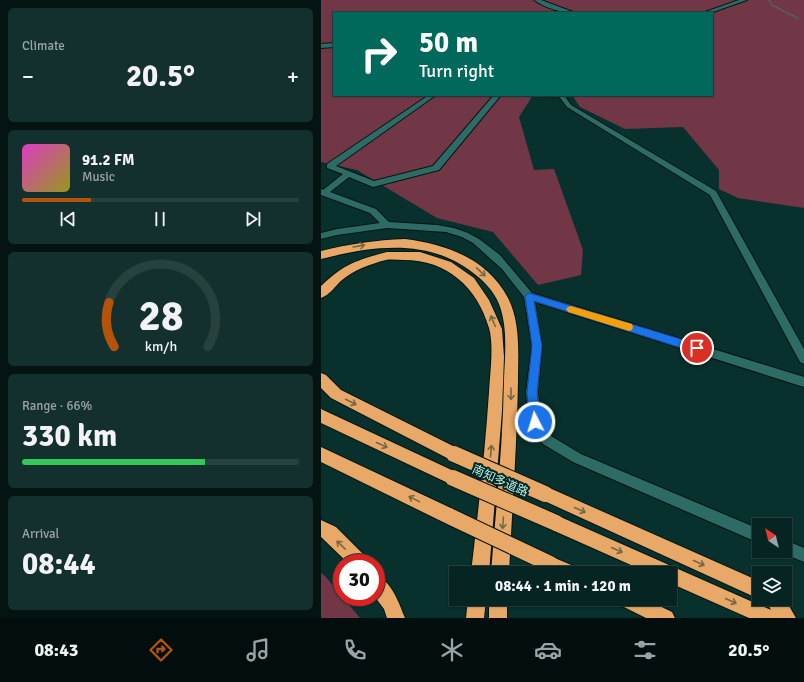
<!DOCTYPE html>
<html lang="en">
<head>
<meta charset="utf-8">
<style>
  :root { --surface:#062421; --page:#14302e; --text:#f1f3f6; --muted:#98a4a5; --line:#27413f; --accent:#b45309 }
  body { margin:0; font-family:Signika,"Noto Sans JP",sans-serif; background:var(--page); color:var(--text); height:100vh; display:flex; flex-direction:column; font-size:15px; white-space:nowrap }
  * { box-sizing:border-box; margin:0 }
  p { font-size:13px; color:var(--muted) }
  .icon { flex:none; width:22px; height:22px; fill:none; stroke:currentColor; stroke-width:2; stroke-linecap:round; stroke-linejoin:round }
  .map { position:relative; flex:1; overflow:hidden }
  .side { display:flex; flex-direction:column; gap:8px; padding:8px; background:#031412; width:321px }
  .side>* { flex:none }
  .hud { position:absolute; left:12px; top:12px; width:380px; height:84px; border-radius:0px; box-shadow:0 1px 3px #0004,0 0 0 1px var(--line); background:#00695c; color:#fff; overflow:hidden }
  .needle { width:26px; rotate:325deg }
  .buttons { position:absolute; left:431px; top:518px; display:grid; gap:8px }
  .buttons a { display:grid; place-items:center; width:40px; height:40px; border-radius:0px; background:var(--surface); box-shadow:0 1px 3px #0004,0 0 0 1px var(--line); font-size:20px }
  .speed { position:absolute; left:12px; top:554px; display:flex; gap:8px; font-size:20px; font-weight:700; text-align:center }
  .speed>* { display:grid; place-content:center; width:52px; height:52px; border-radius:50%; background:var(--surface); box-shadow:0 1px 3px #0004,0 0 0 1px var(--line); line-height:1 }
  .speed .limit { border:6px solid #d22; background:#fff; color:#111 }
  .pin { position:absolute; display:grid; place-items:center; width:34px; height:34px; color:#fff; margin:-17px; border:2px solid #fff; border-radius:50%; box-shadow:0 1px 4px #0007 }
  .me { position:absolute; width:44px; margin:-22px; rotate:355deg; stroke-linejoin:round; filter:drop-shadow(0 0 3px #0008) }
  .turn { display:flex; align-items:center; gap:14px; height:84px; padding:0 20px; font-size:18px }
  .turn .icon { width:52px; height:52px; stroke-width:2.5 }
  .turn b { display:block; font-size:28px; line-height:34px }
  .big { font-size:30px; font-weight:700; line-height:1.1 }
  .side .tile { flex:1; display:flex; flex-direction:column; justify-content:center; gap:6px; min-width:0; padding:0 14px; border-radius:6px; background:var(--page) }
  .side .dial { align-items:center; gap:0 }
  .dial svg { height:104px; overflow:visible; fill:none; stroke:var(--line); stroke-width:7; stroke-linecap:round; text-anchor:middle }
  .dial text { fill:var(--text); stroke:none }
  .song { display:flex; align-items:center; gap:12px }
  .cover { width:48px; height:48px; border-radius:6px; background:linear-gradient(135deg,hsl(310 70% 55%),hsl(60 70% 35%)) }
  .played { height:4px; border-radius:2px; background:linear-gradient(90deg,var(--accent) 25%,var(--line) 25%) }
  .keys { display:flex; justify-content:space-around; direction:ltr }
  .heat { display:flex; justify-content:space-between; align-items:center; font-size:22px; direction:ltr }
  .charge { height:6px; border-radius:3px; background:linear-gradient(90deg,#34c759 66%,var(--line) 0) }
  .trip { position:absolute; left:128px; top:566px; width:228px; height:40px; border-radius:0px; background:var(--surface); box-shadow:0 1px 3px #0004,0 0 0 1px var(--line); font-weight:700; line-height:40px; text-align:center }
  .tabs { display:flex; height:64px; justify-content:space-around; align-items:center; background:#020e0d; color:var(--muted) }
  .tabs .icon { width:28px; height:28px }
  .tabs .active { color:var(--accent) }
  .tabs b { font-size:18px; color:var(--text) }
  main { display:flex; flex:1; min-height:0 }
  .map>svg:first-child { display:block }
</style>
</head>
<body>
<main>
<section class="side">
<div class="tile"><p>Climate</p>
<div class="heat"><a>−</a><b class="big">20.5°</b><a>+</a></div>
</div>
<div class="tile">
<div class="song"><i class="cover"></i><div><b>91.2 FM</b><p>Music</p></div></div>
<div class="played"></div>
<div class="keys"><svg class="icon" aria-label="previous" viewBox="0 0 24 24"><path d="M18 5L8 12l10 7zM5 5v14"/></svg><svg class="icon" aria-label="pause" viewBox="0 0 24 24"><path d="M8 5v14M16 5v14"/></svg><svg class="icon" aria-label="next" viewBox="0 0 24 24"><path d="M6 5l10 7-10 7zM19 5v14"/></svg></div>
</div>
<div class="tile dial"><svg viewBox="0 0 100 80">
<path d="M14 69A42 42 0 1 1 86 69"/>
<path d="M14 69A42 42 0 0 1 10 35" stroke="#b45309"/>
<text x="50" y="56" font-size="32" font-weight="700">28</text>
<text x="50" y="72" font-size="11">km/h</text>
</svg></div>
<div class="tile"><p>Range · 66%</p><b class="big">330 km</b><div class="charge"></div></div>
<div class="tile"><p>Arrival</p><b class="big">08:44</b></div>
</section>
<div class="map">
<svg width="483" height="618" viewBox="0 0 483 618">
  <rect width="100%" height="100%" fill="#08302c"/>
  <path fill="#723746" d="M0,0H483V208L417,198L398,189V170L362,127L304,129L259,107L251,95H391V13H13V95H212L198,117L213,170L233,169L262,250L260,275L217,285L172,232L116,218L36,170L0,162Z
    M0,573L4,576L39,618H0Z"/>
  <g fill="none" stroke-linecap="round" stroke-linejoin="round">
    <g stroke="#061513" stroke-width="2">
      <path id="street" d="M213,0H220L255,13C241,13 224,8 213,0Z
        M418,0H426L389,13H381Z
        M13,43V47L0,48V44Z
        M108,95H115L15,166L53,181L112,166L173,95H180L118,170L52,187L28,177L9,192L55,209L68,222L116,225L133,228L147,233L158,239L179,255L211,293L483,377V387L214,302L221,346L217,392L220,420L230,436L260,454L438,529V543L252,462L222,444L208,422L205,392L211,346L203,297L181,269L152,243L141,237L125,232L66,228L16,235L0,239V233L16,229L59,223L49,213L0,195V189L2,190L22,174L6,168V164Z
        M237,95H243L250,105L395,191L483,349V364L479,362L389,195L246,107Z
        M464,540L483,548V562L459,552L464,551Z"/>
    </g>
    <g stroke="#061513" stroke-width="2">
      <path id="highway" d="M84,239C125,244 167,259 187,298C200,323 197,355 197,382C196,446 191,509 188,573H170C175,508 182,444 183,379C184,355 187,327 178,304C173,291 162,280 151,272C107,238 51,246 0,259V251C28,244 55,240 84,239Z
        M66,252H99L130,262L153,278L168,300L181,329L183,357L181,411L168,573H150C157,513 164,452 168,392C169,374 173,345 168,328C156,287 126,260 83,260C77,260 70,259 65,260C49,264 33,270 21,280C14,286 9,295 0,298V286C23,264 36,260 66,252Z
        M0,373L5,375L20,390L138,449L140,454L138,459L133,461L128,459L10,398L0,388Z
        M0,409L137,473L140,478L137,483L132,486L127,483L0,423Z
        M0,447L134,510L136,516L134,522L128,524L122,522L0,462Z
        M224,486L438,581V599L219,499L216,494L219,489Z
        M235,515L450,610L444,599H464L475,618H428L349,583V573H328L229,529L227,523L229,517Z
        M0,520L15,527L45,557L47,563H27L0,537Z
        M229,556L255,567L258,573H230L223,570L221,564L223,558Z
        M55,575C71,582 78,603 84,618H66L63,609L54,597Z
        M147,599H165L163,618H145Z
        M168,599H186V618H168Z
        M296,599H324L351,612L354,618H325L299,605Z"/>
    </g>
    <path stroke="#47736e" stroke-width="1.5" stroke-dasharray="2.5 1" stroke-linecap="butt" d="M448,0L451,5L478,19"/>
    <use href="#street" fill="#2d6c65" fill-rule="evenodd"/>
    <use href="#highway" fill="#e8a968" fill-rule="evenodd"/>
    <g stroke="#061513" stroke-width="18" stroke-linecap="butt">
      <path id="highway-bridge" d="M133,454L224,494
        M132,478L235,523
        M128,516L229,564"/>
    </g>
    <use href="#highway-bridge" stroke="#e8a968" stroke-width="16"/>
  </g>
  <defs><path id="oneway-shaft" d="M-6 0H5M1.5-3L5.5 0L1.5 3" fill="none" stroke-width="1.6" stroke-linecap="round" stroke-linejoin="round"/></defs>
  <g stroke="#746845">
    <use href="#oneway-shaft" transform="translate(38 246) rotate(-10)"/>
    <use href="#oneway-shaft" transform="translate(160 272) rotate(43)"/>
    <use href="#oneway-shaft" transform="translate(172 321) rotate(-113)"/>
    <use href="#oneway-shaft" transform="translate(190 394) rotate(90)"/>
    <use href="#oneway-shaft" transform="translate(30 402) rotate(27)"/>
    <use href="#oneway-shaft" transform="translate(61 445) rotate(25)"/>
    <use href="#oneway-shaft" transform="translate(170 451) rotate(-85)"/>
    <use href="#oneway-shaft" transform="translate(93 499) rotate(-154)"/>
    <use href="#oneway-shaft" transform="translate(259 510) rotate(24)"/>
    <use href="#oneway-shaft" transform="translate(182 523) rotate(94)"/>
    <use href="#oneway-shaft" transform="translate(20 545) rotate(-136)"/>
    <use href="#oneway-shaft" transform="translate(296 550) rotate(24)"/>
    <use href="#oneway-shaft" transform="translate(378 563) rotate(24)"/>
    <use href="#oneway-shaft" transform="translate(410 601) rotate(24)"/>
  </g>
  <path fill="#1a73e8" stroke="#114b97" d="M208,293L376,344L380,345L381,348L380,351L376,353L213,301L221,346L216,392L219,422L218,425L214,427L210,425L208,422L206,392L211,346L204,296Z"/>
  <path fill="#f59e0b" d="M250,306L311,324L312,327L311,330L308,331L247,312L245,309L247,307Z"/>
  <g text-anchor="middle" dominant-baseline="central" stroke-width="4" stroke-linejoin="round" paint-order="stroke">
    <g font-size="12" fill="#b9eee6" stroke="#002622">
      <text transform="translate(179 481) rotate(24)">南知多道路</text>
    </g>
  </g>
</svg>
<div class="buttons">
<a><svg class="needle" viewBox="-14 -14 28 28"><path d="M0-13l5 13h-10z" fill="#e53935"/><path d="M0 13l5-13h-10z" fill="#98a4a5"/></svg></a>
<a><svg class="icon" aria-label="layers" viewBox="0 0 24 24"><path d="M12 4l9 5-9 5-9-5zM3 14l9 5 9-5"/></svg></a>
</div>
<div class="speed"><div class="limit">30</div></div>
<div class="pin" style="left:376px;top:348px;background:#d93025"><svg class="icon" aria-label="arrive" viewBox="0 0 24 24"><path d="M6 21V4h12l-3 4 3 4H6"/></svg></div>
<svg class="me" style="left:214px;top:422px" viewBox="-20 -20 40 40"><circle r="17" fill="#1a73e8" stroke="#fff" stroke-width="3"/><path d="M0-11L8 9 0 5-8 9z" fill="#fff"/></svg>
<div class="trip">08:44 · 1 min · 120 m</div>
<div class="hud">
<div class="turn"><svg class="icon" aria-label="right" viewBox="0 0 24 24"><path d="M7 20v-9h11M14 6l5 5-5 5"/></svg><div><b>50 m</b>Turn right</div></div>
</div>
</div>
</main>
<nav class="tabs">
<b>08:43</b>
<svg class="icon active" aria-label="directions" viewBox="0 0 24 24"><path d="M12 3l9 9-9 9-9-9zM9 14v-3h6M13 9l2 2-2 2"/></svg>
<svg class="icon" aria-label="music" viewBox="0 0 24 24"><path d="M9 18V5l10-2v13"/><circle cx="6" cy="18" r="3"/><circle cx="16" cy="16" r="3"/></svg>
<svg class="icon" aria-label="phone" viewBox="0 0 24 24"><path d="M5 4h4l2 5-3 2q2 4 5 5l2-3 5 2v4C11 20 4 13 5 4z"/></svg>
<svg class="icon" aria-label="climate" viewBox="0 0 24 24"><path d="M12 3v18M4 7l16 10M4 17L20 7"/></svg>
<svg class="icon" aria-label="car" viewBox="0 0 24 24"><path d="M5 17H2v-5l4-1 3-4h7l3 4 3 1v5h-3M9 17h6M6 11h13"/><circle cx="7" cy="17" r="2"/><circle cx="17" cy="17" r="2"/></svg>
<svg class="icon" aria-label="filters" viewBox="0 0 24 24"><path d="M4 7h16M4 17h16"/><circle cx="9" cy="7" r="2"/><circle cx="15" cy="17" r="2"/></svg>
<b>20.5°</b>
</nav>
</body>
</html>
